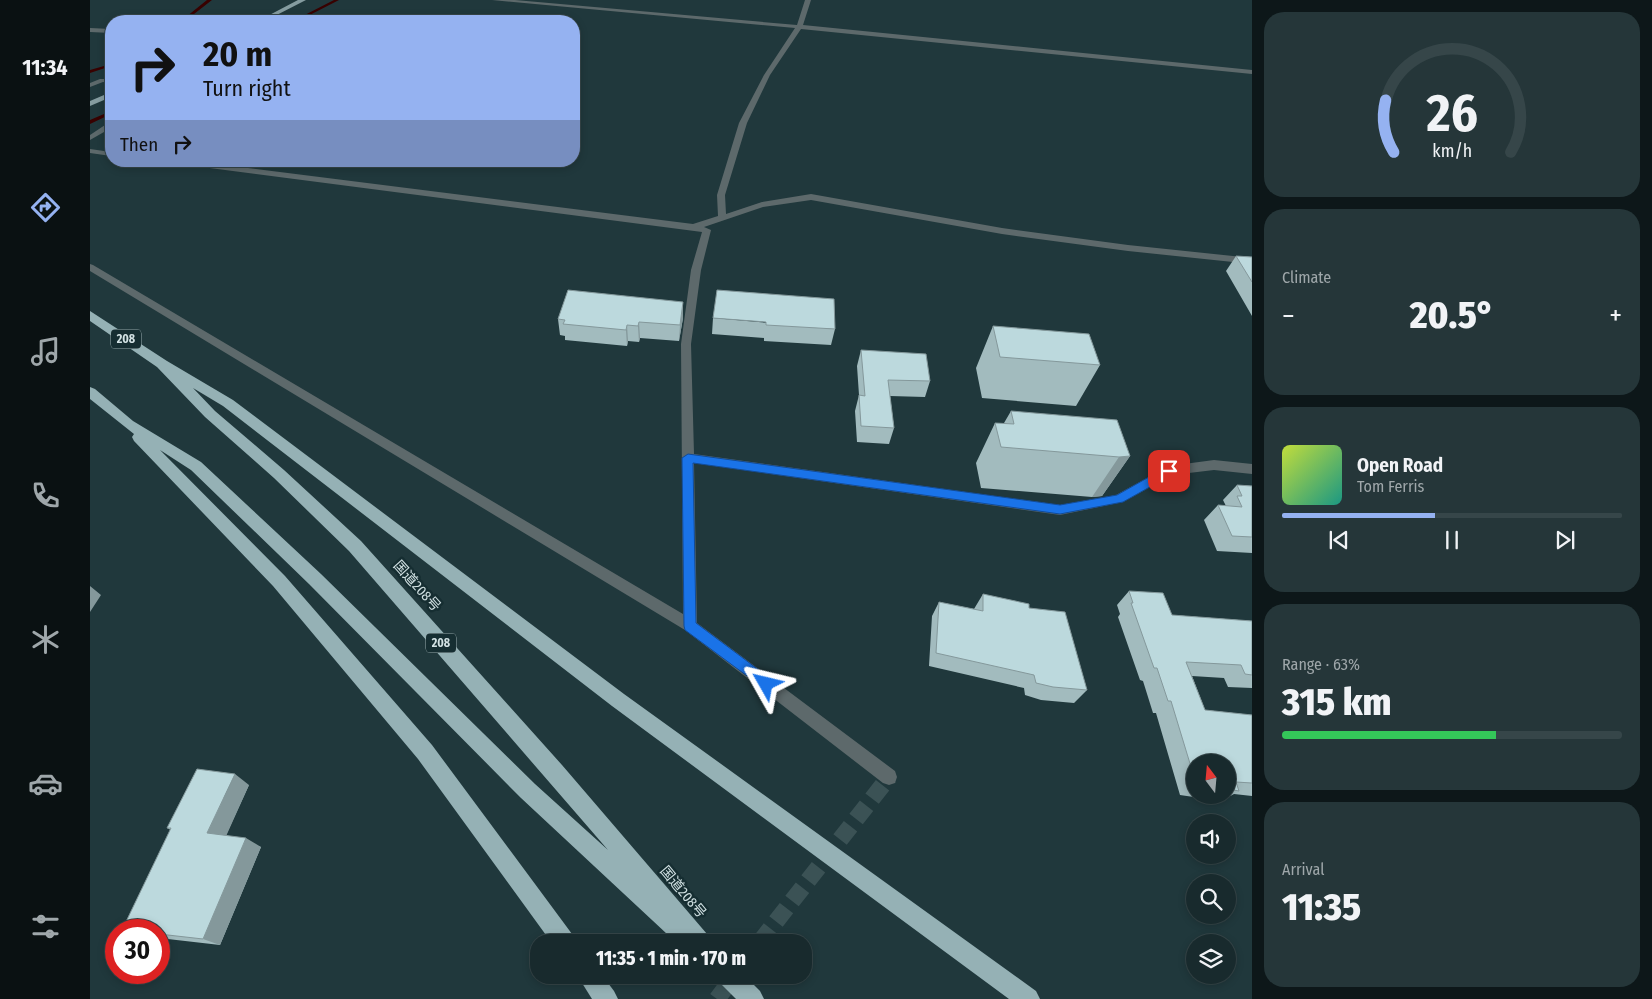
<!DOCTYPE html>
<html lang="en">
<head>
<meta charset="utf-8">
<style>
  :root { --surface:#182a2d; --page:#253639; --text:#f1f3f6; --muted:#9fa7aa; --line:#364649; --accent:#95b2f1 }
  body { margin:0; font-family:"Fira Sans Condensed","Noto Sans JP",sans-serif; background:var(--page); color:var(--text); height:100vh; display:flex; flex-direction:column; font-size:19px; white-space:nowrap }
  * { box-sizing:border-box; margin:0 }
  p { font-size:16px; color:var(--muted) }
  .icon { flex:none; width:28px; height:28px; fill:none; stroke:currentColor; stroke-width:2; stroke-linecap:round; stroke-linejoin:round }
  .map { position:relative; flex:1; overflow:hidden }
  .panel { display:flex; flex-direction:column; gap:12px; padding:12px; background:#0d1719; width:400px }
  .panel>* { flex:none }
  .hud { position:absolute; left:15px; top:15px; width:475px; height:152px; border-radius:20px; box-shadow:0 2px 8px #0003,0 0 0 1px var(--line); background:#95b2f1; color:#111; overflow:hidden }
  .needle { width:32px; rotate:344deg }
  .buttons { position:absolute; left:1096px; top:754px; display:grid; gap:10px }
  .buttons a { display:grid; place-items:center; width:50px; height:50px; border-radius:50%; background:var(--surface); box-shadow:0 2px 8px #0003,0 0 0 1px var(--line); font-size:25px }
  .speed { position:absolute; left:15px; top:919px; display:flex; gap:10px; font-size:25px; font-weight:700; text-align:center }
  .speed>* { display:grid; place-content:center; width:65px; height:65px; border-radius:50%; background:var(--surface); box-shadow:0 2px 8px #0003,0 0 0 1px var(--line); line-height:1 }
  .speed .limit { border:8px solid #d22; background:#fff; color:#111 }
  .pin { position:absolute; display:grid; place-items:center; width:42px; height:42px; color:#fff; margin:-21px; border-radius:10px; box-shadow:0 2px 8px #0006 }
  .me { position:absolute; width:55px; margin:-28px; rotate:307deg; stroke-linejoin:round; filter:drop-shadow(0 0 4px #0008) }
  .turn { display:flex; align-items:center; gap:18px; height:105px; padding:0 15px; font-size:22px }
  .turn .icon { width:65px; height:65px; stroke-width:2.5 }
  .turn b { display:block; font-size:35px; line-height:42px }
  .then { display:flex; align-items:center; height:48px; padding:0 15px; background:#0003; gap:10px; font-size:19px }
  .big { font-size:38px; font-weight:800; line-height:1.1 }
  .panel .card { flex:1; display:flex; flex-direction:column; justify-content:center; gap:8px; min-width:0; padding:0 18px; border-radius:20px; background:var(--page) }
  .panel .dial { align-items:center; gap:0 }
  .dial svg { height:130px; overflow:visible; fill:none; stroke:var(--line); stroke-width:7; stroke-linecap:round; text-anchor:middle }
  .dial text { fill:var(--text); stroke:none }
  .song { display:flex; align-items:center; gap:15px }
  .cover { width:60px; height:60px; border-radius:8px; background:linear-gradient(135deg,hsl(70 70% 55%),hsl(170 70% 35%)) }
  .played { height:5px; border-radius:2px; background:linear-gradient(90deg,var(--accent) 45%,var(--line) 45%) }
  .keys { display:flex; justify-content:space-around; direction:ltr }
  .heat { display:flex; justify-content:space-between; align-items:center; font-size:28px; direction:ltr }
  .charge { height:8px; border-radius:4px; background:linear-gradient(90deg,#34c759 63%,var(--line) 0) }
  .trip { position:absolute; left:440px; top:934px; width:282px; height:50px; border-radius:20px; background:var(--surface); box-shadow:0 2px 8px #0003,0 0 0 1px var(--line); font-weight:800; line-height:50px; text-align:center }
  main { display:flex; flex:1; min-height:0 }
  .tabs { display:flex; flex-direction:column; width:90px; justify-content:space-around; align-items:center; background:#0a1112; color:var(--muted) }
  .tabs .icon { width:35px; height:35px }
  .tabs .current { color:var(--accent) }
  .tabs b { font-size:22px; color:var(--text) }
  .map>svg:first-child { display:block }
</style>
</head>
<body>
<main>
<nav class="tabs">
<b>11:34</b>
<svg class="icon current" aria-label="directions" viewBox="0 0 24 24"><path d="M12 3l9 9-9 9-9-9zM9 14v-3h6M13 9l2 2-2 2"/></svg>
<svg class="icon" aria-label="music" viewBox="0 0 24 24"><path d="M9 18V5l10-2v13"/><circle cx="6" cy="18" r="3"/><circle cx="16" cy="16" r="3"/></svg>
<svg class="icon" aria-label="phone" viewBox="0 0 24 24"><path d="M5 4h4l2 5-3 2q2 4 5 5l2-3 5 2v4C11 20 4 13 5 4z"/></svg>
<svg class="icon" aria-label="climate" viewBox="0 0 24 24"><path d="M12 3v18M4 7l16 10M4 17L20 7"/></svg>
<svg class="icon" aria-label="car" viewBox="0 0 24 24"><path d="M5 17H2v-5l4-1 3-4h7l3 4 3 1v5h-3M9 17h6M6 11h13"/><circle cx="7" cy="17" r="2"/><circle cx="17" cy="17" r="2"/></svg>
<svg class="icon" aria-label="filters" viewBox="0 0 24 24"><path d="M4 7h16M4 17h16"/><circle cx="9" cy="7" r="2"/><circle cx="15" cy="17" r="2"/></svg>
</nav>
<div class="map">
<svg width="1162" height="999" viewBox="0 0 1162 999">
  <rect width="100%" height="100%" fill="#20383c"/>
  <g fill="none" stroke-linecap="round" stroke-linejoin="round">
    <path fill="#380100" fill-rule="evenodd" d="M117,0H122L95,21H91Z
      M244,0H249L208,21H203Z
      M21,64V66L0,73V70Z
      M21,111V114L0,124V120Z"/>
    <path stroke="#3b5255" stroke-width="17" stroke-dasharray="17 9" stroke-linecap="butt" d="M670,942L799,777
      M627,999L645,975"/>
    <path fill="#5d696b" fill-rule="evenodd" d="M402,0H425L707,25L715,0H721L713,25L1162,70V74L711,29L680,75L657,123L635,195L636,214L672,202L721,194L912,228L1038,245L1162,258V264L1038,251L912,234L721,200L673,207L614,227L621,230L611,270L601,344L604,454L970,505L1026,495L1079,466L1124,460L1162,464V474L1124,470L1082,475L1033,502L970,515L604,463L607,623L805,771L807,777L805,783L799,785L793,783L595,630L0,271V264L3,265L593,614L591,344L601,270L612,232L81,163L77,161H102L603,224L628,216L627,195L649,123L674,75L705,28Z
      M0,28L21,29V33L0,32Z
      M10,79H21V83L13,82L0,87V83Z
      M18,123H21V128L0,140V135Z
      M0,149L21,152V156L0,153Z"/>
    <path fill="#859ca0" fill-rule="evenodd" d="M208,0H216L175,21H168Z
      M21,92V97L0,106V101Z"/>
    <path fill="#95b1b5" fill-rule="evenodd" d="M0,311L77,361L143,400L534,694L946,991L950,999H919L522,706L133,406L103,388L125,411L194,470L271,541L472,765L617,934L620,942H595L589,935L585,937L577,934L431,798L219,584L101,470L70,450L195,576L342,745L482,934L485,942H461L328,759L183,586L44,441L42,437L44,434L0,399V387L5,389L43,421L111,462L231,574L445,784L518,850L259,551L184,478L115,417L67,367L0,321Z
      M487,975H512L524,991L528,999H502Z
      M627,975H654L670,991L674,999H646L630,983Z"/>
  </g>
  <path fill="#a2bbbe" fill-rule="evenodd" d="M1146,256L1162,257V316L1136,271Z
    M593,302V318L589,341L550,338L549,342L538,341L537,346L475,340V336L470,335L468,319Z
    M623,318L745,329L741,345L674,341V338L622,334Z
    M903,326L1010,365L986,406L892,398L886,368Z
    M771,350L840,381L835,397L800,396L804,428L799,444L767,442L765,411L769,395L767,366Z
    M921,411L1040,456L1012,496L1002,497L891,488L886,463L905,423H914Z
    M1147,485L1162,486V553L1127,551L1114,520L1128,505L1136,506L1133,500Z
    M1039,591L1082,615L1162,621V688L1138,687L1134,678L1102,676L1115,710L1162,715V796L1144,794L1131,801L1090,795L1066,713H1063L1053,681L1050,680L1028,617L1030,614L1027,605ZM1105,762H1138V795H1105Z
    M893,594L939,608L997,690L984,703L951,700L935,695L934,688L839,666L842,616L849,602L884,609Z
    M159,785L136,835L171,847L130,945L69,938V930L81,830L77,828Z"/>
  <path fill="#84989b" d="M593,302V318L589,341L590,325Z
    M549,322L550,338L549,342L548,326Z
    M537,325L538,341L537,346L536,330Z
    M1040,456L1012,496L1002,497L1029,457Z
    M0,586L11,595L0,612Z
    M145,774L159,785L133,843L117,833Z
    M156,838L171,847L130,945L113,939Z"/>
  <path fill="#bcd9dd" stroke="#84989b" d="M1146,256L1162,257V282Z
    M478,290L593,302L590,325L549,322L548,326L537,325L536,330L473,324L475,320L468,319Z
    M627,290L744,299L745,329L676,325V322L623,318Z
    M903,326L999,334L1010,365L910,357Z
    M771,350L836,354L840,381L798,380L804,428L771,426L769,395L775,396Z
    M921,411L1027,420L1040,456L1029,457L911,447L905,423L924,424Z
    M1147,485L1162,486V537L1142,536L1128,505L1152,507L1147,496H1152Z
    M1039,591L1073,593L1082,615L1162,621V675L1155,674L1151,665L1096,662L1115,710L1162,715V783L1146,782L1149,791L1138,789V762H1105V780L1081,701H1078L1067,668H1064L1041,603H1043Z
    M893,594L939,604V608L975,612L997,690L963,687L946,683L944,675L846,653L849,602L893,611Z
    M107,769L145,774L117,833L156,838L113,939L69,934V930H32L81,828H77Z"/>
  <path fill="#1a73e8" stroke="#114b97" d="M598,454L970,505L1027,495L1075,468L1079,467L1085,471L1083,474L1033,502L970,514L603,463L606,623L681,679L683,684L681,688L676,690L595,630L594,626L592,458Z"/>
  <g text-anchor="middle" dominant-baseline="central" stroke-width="5" stroke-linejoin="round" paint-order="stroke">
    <g fill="#162e32" stroke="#9aacaf" stroke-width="1">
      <rect x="21" y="329.5" width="30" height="19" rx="4"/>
      <rect x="336" y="633.5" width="30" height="19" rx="4"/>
    </g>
    <g font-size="12" font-weight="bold" fill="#d3e2e4">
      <text x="36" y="339">208</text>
      <text x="351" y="643">208</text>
    </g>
    <g font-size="14" fill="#d3e2e4" stroke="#162e32">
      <text transform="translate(327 586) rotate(48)">国道208号</text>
      <text transform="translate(593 892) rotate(50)">国道208号</text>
    </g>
  </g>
</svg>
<div class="buttons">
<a><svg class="needle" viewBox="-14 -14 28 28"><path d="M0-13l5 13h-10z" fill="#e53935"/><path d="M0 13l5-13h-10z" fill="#9fa7aa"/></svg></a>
<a><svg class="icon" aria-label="sound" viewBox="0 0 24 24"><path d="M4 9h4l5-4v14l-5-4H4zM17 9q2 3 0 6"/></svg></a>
<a><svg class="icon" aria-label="search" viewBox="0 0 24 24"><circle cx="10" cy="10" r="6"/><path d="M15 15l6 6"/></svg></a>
<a><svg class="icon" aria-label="layers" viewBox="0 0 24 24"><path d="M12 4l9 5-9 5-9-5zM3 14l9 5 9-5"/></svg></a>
</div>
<div class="speed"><div class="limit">30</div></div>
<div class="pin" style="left:1079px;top:471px;background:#d93025"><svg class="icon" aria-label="arrive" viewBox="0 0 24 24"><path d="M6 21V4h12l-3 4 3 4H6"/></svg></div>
<svg class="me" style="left:676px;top:684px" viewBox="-20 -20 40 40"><path d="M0-17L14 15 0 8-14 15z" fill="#1a73e8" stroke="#fff" stroke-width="4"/></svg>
<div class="trip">11:35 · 1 min · 170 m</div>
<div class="hud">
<div class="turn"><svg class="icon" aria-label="right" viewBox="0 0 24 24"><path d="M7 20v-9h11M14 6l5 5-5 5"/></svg><div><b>20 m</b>Turn right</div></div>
<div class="then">Then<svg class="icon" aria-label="right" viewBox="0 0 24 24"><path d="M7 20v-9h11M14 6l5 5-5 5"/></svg></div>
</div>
</div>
<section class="panel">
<div class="card dial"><svg viewBox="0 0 100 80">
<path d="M14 69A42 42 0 1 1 86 69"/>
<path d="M14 69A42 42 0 0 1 9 37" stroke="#95b2f1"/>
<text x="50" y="56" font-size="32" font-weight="700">26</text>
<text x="50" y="72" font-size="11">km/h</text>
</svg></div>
<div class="card"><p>Climate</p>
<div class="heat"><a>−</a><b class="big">20.5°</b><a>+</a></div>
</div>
<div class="card">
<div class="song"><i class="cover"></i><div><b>Open Road</b><p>Tom Ferris</p></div></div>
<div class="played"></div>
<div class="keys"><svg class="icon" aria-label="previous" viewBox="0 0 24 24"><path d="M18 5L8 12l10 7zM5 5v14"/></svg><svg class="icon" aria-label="pause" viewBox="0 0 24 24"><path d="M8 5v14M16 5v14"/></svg><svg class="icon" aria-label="next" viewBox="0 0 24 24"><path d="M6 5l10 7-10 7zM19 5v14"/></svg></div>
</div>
<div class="card"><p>Range · 63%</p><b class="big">315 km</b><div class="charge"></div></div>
<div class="card"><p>Arrival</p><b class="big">11:35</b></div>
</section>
</main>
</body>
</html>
